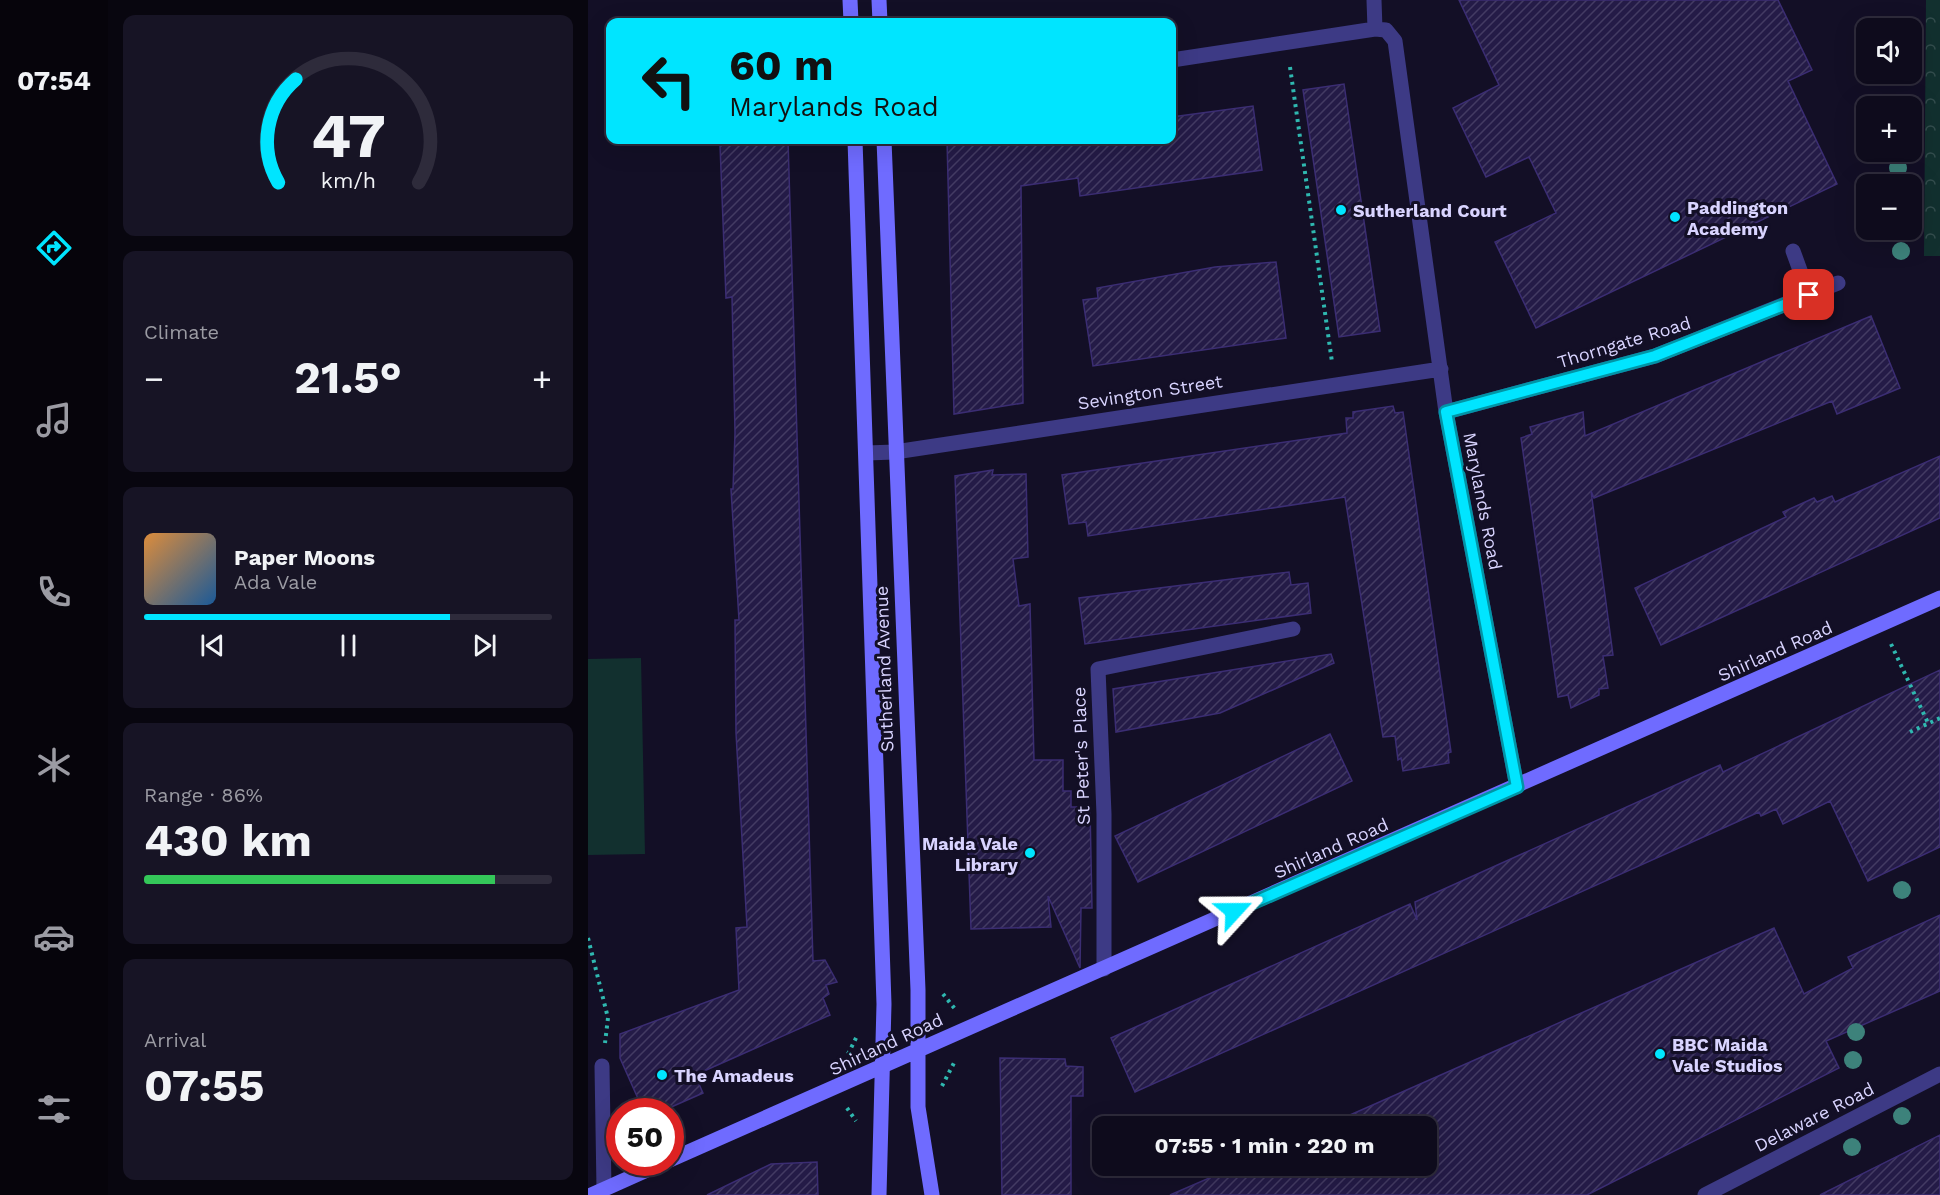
<!DOCTYPE html>
<html lang="en">
<head>
<meta charset="utf-8">
<style>
  :root { --surface:#0e0b1c; --page:#171425; --text:#f1f3f6; --muted:#9b9ba3; --line:#2e2b3b; --accent:#00e5ff }
  body { margin:0; font-family:"Work Sans",sans-serif; background:var(--page); color:var(--text); height:100vh; display:flex; flex-direction:column; font-size:22px; white-space:nowrap }
  * { box-sizing:border-box; margin:0 }
  p { font-size:20px; color:var(--muted) }
  .icon { flex:none; width:33px; height:33px; fill:none; stroke:currentColor; stroke-width:2; stroke-linecap:round; stroke-linejoin:round }
  .map { position:relative; flex:1; overflow:hidden }
  .panel { display:flex; flex-direction:column; gap:15px; padding:15px; background:#08060f; width:480px }
  .panel>* { flex:none }
  .top-card { position:absolute; left:18px; top:18px; width:570px; height:126px; border-radius:12px; box-shadow:0 6px 24px #0002,0 0 0 2px var(--line); background:#00e5ff; color:#111; overflow:hidden }
  .controls { position:absolute; left:1268px; top:18px; display:grid; gap:12px }
  .controls a { display:grid; place-items:center; width:66px; height:66px; border-radius:12px; background:var(--surface); box-shadow:0 6px 24px #0002,0 0 0 2px var(--line); font-size:30px }
  .speed { position:absolute; left:18px; top:1098px; display:flex; gap:12px; font-size:30px; font-weight:700; text-align:center }
  .speed>* { display:grid; place-content:center; width:78px; height:78px; border-radius:50%; background:var(--surface); box-shadow:0 6px 24px #0002,0 0 0 2px var(--line); line-height:1 }
  .speed .limit { border:9px solid #d22; background:#fff; color:#111 }
  .pin { position:absolute; display:grid; place-items:center; width:51px; height:51px; color:#fff; margin:-26px; border-radius:12px; box-shadow:0 3px 9px #0006 }
  .me { position:absolute; width:66px; margin:-33px; rotate:66deg; stroke-linejoin:round; filter:drop-shadow(0 0 4px #0008) }
  .turn { display:flex; align-items:center; gap:21px; height:126px; padding:0 24px; font-size:27px }
  .turn .icon { width:78px; height:78px; stroke-width:2.5 }
  .turn b { display:block; font-size:42px; line-height:51px }
  .big { font-size:45px; font-weight:700; line-height:1.1 }
  .panel .tile { flex:1; display:flex; flex-direction:column; justify-content:center; gap:9px; min-width:0; padding:0 21px; border-radius:12px; background:var(--page) }
  .panel .dial { align-items:center; gap:0 }
  .dial svg { height:156px; overflow:visible; fill:none; stroke:var(--line); stroke-width:7; stroke-linecap:round; text-anchor:middle }
  .dial text { fill:var(--text); stroke:none }
  .song { display:flex; align-items:center; gap:18px }
  .cover { width:72px; height:72px; border-radius:9px; background:linear-gradient(135deg,hsl(30 70% 55%),hsl(210 70% 35%)) }
  .played { height:6px; border-radius:3px; background:linear-gradient(90deg,var(--accent) 75%,var(--line) 75%) }
  .keys { display:flex; justify-content:space-around; direction:ltr }
  .heat { display:flex; justify-content:space-between; align-items:center; font-size:33px; direction:ltr }
  .charge { height:9px; border-radius:4px; background:linear-gradient(90deg,#34c759 86%,var(--line) 0) }
  .trip { position:absolute; left:504px; top:1116px; width:345px; height:60px; border-radius:12px; background:var(--surface); box-shadow:0 6px 24px #0002,0 0 0 2px var(--line); font-weight:700; line-height:60px; text-align:center }
  main { display:flex; flex:1; min-height:0 }
  .menu { display:flex; flex-direction:column; width:108px; justify-content:space-around; align-items:center; background:#06040b; color:var(--muted) }
  .menu .icon { width:42px; height:42px }
  .menu .active { color:var(--accent) }
  .menu b { font-size:27px; color:var(--text) }
  .map>svg:first-child { display:block }
</style>
</head>
<body>
<main>
<nav class="menu">
<b>07:54</b>
<svg class="icon active" aria-label="directions" viewBox="0 0 24 24"><path d="M12 3l9 9-9 9-9-9zM9 14v-3h6M13 9l2 2-2 2"/></svg>
<svg class="icon" aria-label="music" viewBox="0 0 24 24"><path d="M9 18V5l10-2v13"/><circle cx="6" cy="18" r="3"/><circle cx="16" cy="16" r="3"/></svg>
<svg class="icon" aria-label="phone" viewBox="0 0 24 24"><path d="M5 4h4l2 5-3 2q2 4 5 5l2-3 5 2v4C11 20 4 13 5 4z"/></svg>
<svg class="icon" aria-label="climate" viewBox="0 0 24 24"><path d="M12 3v18M4 7l16 10M4 17L20 7"/></svg>
<svg class="icon" aria-label="car" viewBox="0 0 24 24"><path d="M5 17H2v-5l4-1 3-4h7l3 4 3 1v5h-3M9 17h6M6 11h13"/><circle cx="7" cy="17" r="2"/><circle cx="17" cy="17" r="2"/></svg>
<svg class="icon" aria-label="filters" viewBox="0 0 24 24"><path d="M4 7h16M4 17h16"/><circle cx="9" cy="7" r="2"/><circle cx="15" cy="17" r="2"/></svg>
</nav>
<section class="panel">
<div class="tile dial"><svg viewBox="0 0 100 80">
<path d="M14 69A42 42 0 1 1 86 69"/>
<path d="M14 69A42 42 0 0 1 23 16" stroke="#00e5ff"/>
<text x="50" y="56" font-size="32" font-weight="700">47</text>
<text x="50" y="72" font-size="11">km/h</text>
</svg></div>
<div class="tile"><p>Climate</p>
<div class="heat"><a>−</a><b class="big">21.5°</b><a>+</a></div>
</div>
<div class="tile">
<div class="song"><i class="cover"></i><div><b>Paper Moons</b><p>Ada Vale</p></div></div>
<div class="played"></div>
<div class="keys"><svg class="icon" aria-label="previous" viewBox="0 0 24 24"><path d="M18 5L8 12l10 7zM5 5v14"/></svg><svg class="icon" aria-label="pause" viewBox="0 0 24 24"><path d="M8 5v14M16 5v14"/></svg><svg class="icon" aria-label="next" viewBox="0 0 24 24"><path d="M6 5l10 7-10 7zM19 5v14"/></svg></div>
</div>
<div class="tile"><p>Range · 86%</p><b class="big">430 km</b><div class="charge"></div></div>
<div class="tile"><p>Arrival</p><b class="big">07:55</b></div>
</section>
<div class="map">
<svg width="1352" height="1195" viewBox="0 0 1352 1195">
  <defs>
    <pattern id="park-crowns" width="20" height="18" patternUnits="userSpaceOnUse" patternTransform="scale(1.5)"><rect width="20" height="18" fill="#12302f"/><path d="M2 6a3 3 0 1 1 6 0M12 15a3 3 0 1 1 6 0" fill="none" stroke="#344d4e"/></pattern>
    <pattern id="building-hatch" width="6" height="6" patternUnits="userSpaceOnUse" patternTransform="scale(1.5)"><rect width="6" height="6" fill="#241b47"/><path d="M-1 1l2-2M0 6l6-6M5 7l2-2" fill="none" stroke="#433b63"/></pattern>
  </defs>
  <rect width="100%" height="100%" fill="#130f26"/>
  <path fill="url(#park-crowns)" d="M1338,0H1352V256H1336Z"/>
  <path fill="#12302f" d="M1350,6H1352V245H1350Z
    M53,658L57,854L0,855V659Z"/>
  <path fill="url(#building-hatch)" stroke="#3b2d73" stroke-width="1.5" d="M871,0H1190L1224,70L1200,81L1249,184L948,328L907,242L968,213L941,157L898,177L865,108L911,85Z
    M756,84L792,331L751,337L715,90Z
    M665,106L674,170L492,196L490,178L433,186L435,403L366,414L359,140H584V117Z
    M139,140H200L225,961L237,960L249,982L238,985L241,994L235,998L242,1015L107,1075L115,1093L72,1112H56L32,1058V1034L151,990L148,928L159,927L148,733L147,620H151L143,489H145L147,433L144,297L138,298L132,145H139Z
    M688,262L698,338L505,366L495,300L510,298L509,288L627,267Z
    M1283,316L1312,388L1249,414L1244,401L1006,498L1003,491L1025,655L1015,656L1020,688L1011,689V695L983,708L980,695L970,697L933,438L944,434L942,427L995,412L997,436Z
    M805,406L807,413L815,412L863,752L860,753L861,763L815,771L813,758L810,760L807,736L795,737L757,497L500,536L498,522L481,524L474,475L759,433L758,418H765V412Z
    M1352,456V518L1073,645L1047,588L1198,517L1195,512L1226,498L1229,502L1244,496L1247,502Z
    M405,470L404,475L438,474L440,557L425,559L431,606L442,604L446,760H475V791H483V807H502L504,908H493L492,968L460,896L463,927L383,929L367,476Z
    M701,572L703,585L720,583L723,613L497,644L491,598Z
    M743,654L746,663L632,713L528,732L525,689Z
    M1352,670V847L1280,881L1242,801L1195,824L1188,809L1173,816L1171,812L547,1092L523,1038L822,904L829,920L827,902L1132,765L1135,772Z
    M742,734L764,781L550,882L527,836Z
    M1352,915V991L1238,1041L1251,1068L999,1195H582L649,1166H838V1126H737L1186,928L1216,994L1265,968L1260,957Z
    M412,1058L477,1059L478,1066L495,1067V1096H483V1195H414Z
    M1352,1135V1195H1232Z
    M229,1162L230,1195H119L183,1164Z"/>
  <g fill="none" stroke-linecap="round" stroke-linejoin="round">
    <path stroke="#2fb8b0" stroke-width="4" stroke-dasharray="3 4.5" stroke-linecap="butt" d="M702,67L744,362
      M1303,644L1340,723
      M1322,732L1352,718
      M0,938L20,1018L17,1043
      M355,994L367,1009
      M260,1054L270,1034
      M354,1086L367,1061
      M259,1108L268,1121"/>
    <path stroke="#3d3a85" stroke-width="15" d="M786,0L787,29
      M584,60L787,29L798,30L807,41L858,412L929,787
      M1205,251L1221,295
      M858,412L1067,356L1250,283
      M278,453L307,452L853,369
      M516,969V814L510,669L705,629
      M14,1066L16,1189
      M1117,1195L1352,1074"/>
    <path stroke="#6f6bff" stroke-width="15" d="M262,0L263,22
      M291,0L292,22
      M267,140L296,1004L291,1195
      M296,140L330,990V1107L344,1195
      M82,1160L1352,598
      M3,1195L77,1162"/>
  </g>
  <g fill="#3d827b">
    <circle cx="1310" cy="168" r="9"/>
    <circle cx="1313" cy="251" r="9"/>
    <circle cx="1314" cy="890" r="9"/>
    <circle cx="1268" cy="1032" r="9"/>
    <circle cx="1265" cy="1060" r="9"/>
    <circle cx="1314" cy="1116" r="9"/>
    <circle cx="1264" cy="1147" r="9"/>
  </g>
  <g fill="none" stroke-linecap="round" stroke-linejoin="round">
    <g stroke="#0095a6" stroke-width="15">
      <path id="route" d="M646,911L929,787L858,412L1067,356L1221,295"/>
    </g>
    <use href="#route" stroke="#00e5ff" stroke-width="10"/>
  </g>
  <g fill="#00e5ff" stroke="#130f26" stroke-width="2">
    <circle cx="753" cy="210" r="6"/>
    <circle cx="1087" cy="217" r="6"/>
    <circle cx="442" cy="853" r="6"/>
    <circle cx="1072" cy="1054" r="6"/>
    <circle cx="74" cy="1075" r="6"/>
  </g>
  <g text-anchor="middle" dominant-baseline="central" stroke-width="6" stroke-linejoin="round" paint-order="stroke">
    <g font-size="18" font-weight="bold" fill="#d9d4ff" stroke="#130f26" text-anchor="start">
      <text x="1099" y="207">Paddington<tspan x="1099" dy="21">Academy</tspan></text>
      <text x="765" y="210">Sutherland Court</text>
      <text x="430" y="843" text-anchor="end">Maida Vale<tspan x="430" dy="21">Library</tspan></text>
      <text x="1084" y="1044">BBC Maida<tspan x="1084" dy="21">Vale Studios</tspan></text>
      <text x="86" y="1075">The Amadeus</text>
    </g>
    <g font-size="18" fill="#d9d4ff" stroke="#130f26">
      <text transform="translate(1036 342) rotate(-17)">Thorngate Road</text>
      <text transform="translate(562 392) rotate(-9)">Sevington Street</text>
      <text transform="translate(895 501) rotate(79)">Marylands Road</text>
      <text transform="translate(1187 651) rotate(-24)">Shirland Road</text>
      <text transform="translate(296 669) rotate(-92)">Sutherland Avenue</text>
      <text transform="translate(493 756) rotate(-92)">St Peter's Place</text>
      <text transform="translate(743 848) rotate(-24)">Shirland Road</text>
      <text transform="translate(298 1044) rotate(-25)">Shirland Road</text>
      <text transform="translate(1226 1117) rotate(-27)">Delaware Road</text>
    </g>
  </g>
</svg>
<div class="controls">
<a><svg class="icon" aria-label="sound" viewBox="0 0 24 24"><path d="M4 9h4l5-4v14l-5-4H4zM17 9q2 3 0 6"/></svg></a>
<a>+</a>
<a>−</a>
</div>
<div class="speed"><div class="limit">50</div></div>
<div class="pin" style="left:1221px;top:295px;background:#d93025"><svg class="icon" aria-label="arrive" viewBox="0 0 24 24"><path d="M6 21V4h12l-3 4 3 4H6"/></svg></div>
<svg class="me" style="left:646px;top:911px" viewBox="-20 -20 40 40"><path d="M0-17L14 15 0 8-14 15z" fill="#00e5ff" stroke="#fff" stroke-width="4"/></svg>
<div class="trip">07:55 · 1 min · 220 m</div>
<div class="top-card">
<div class="turn"><svg class="icon" aria-label="left" viewBox="0 0 24 24"><path d="M17 20v-9H6M10 6l-5 5 5 5"/></svg><div><b>60 m</b>Marylands Road</div></div>
</div>
</div>
</main>
</body>
</html>
